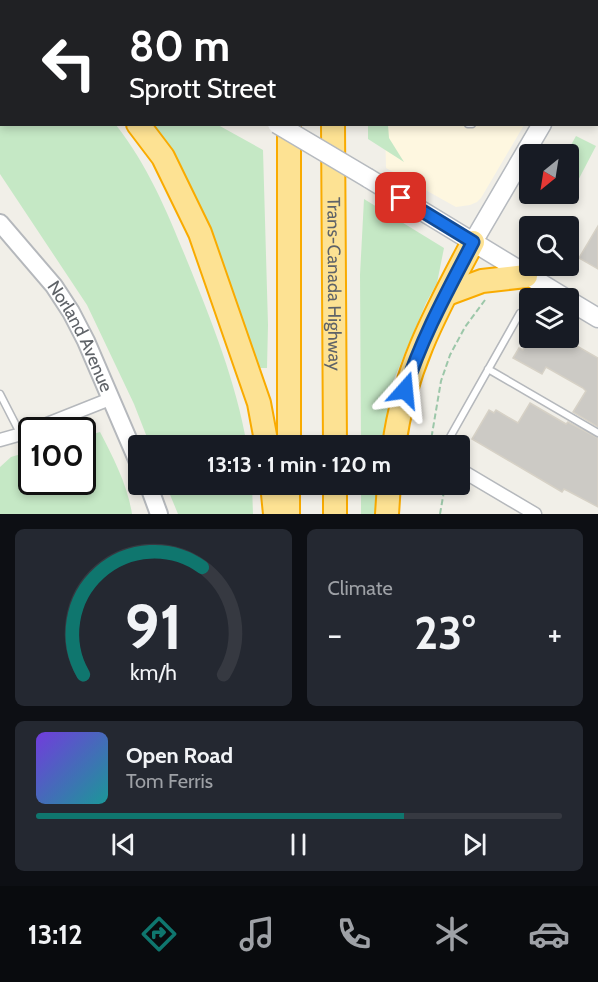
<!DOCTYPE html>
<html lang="en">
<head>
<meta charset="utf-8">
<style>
  :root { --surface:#171b24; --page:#242831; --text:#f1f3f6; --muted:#9ea1a6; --line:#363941; --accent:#0f766e }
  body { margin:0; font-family:Cabin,sans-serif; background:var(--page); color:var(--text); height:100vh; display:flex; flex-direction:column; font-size:22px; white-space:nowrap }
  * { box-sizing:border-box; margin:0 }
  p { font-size:20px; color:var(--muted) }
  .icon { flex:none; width:33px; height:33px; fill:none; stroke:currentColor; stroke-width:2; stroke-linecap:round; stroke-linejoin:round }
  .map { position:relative; height:514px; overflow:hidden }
  .side { display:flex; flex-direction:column; gap:15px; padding:15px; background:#0d0f14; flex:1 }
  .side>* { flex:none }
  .top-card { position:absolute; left:0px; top:0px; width:598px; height:126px; box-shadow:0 3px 9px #0003; background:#202124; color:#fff; overflow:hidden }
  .needle { width:39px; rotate:210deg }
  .tools { position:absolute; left:519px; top:144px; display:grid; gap:12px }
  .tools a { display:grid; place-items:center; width:60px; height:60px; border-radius:6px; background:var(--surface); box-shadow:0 3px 9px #0003; font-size:30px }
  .speed { position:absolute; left:18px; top:417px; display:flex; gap:12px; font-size:30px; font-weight:700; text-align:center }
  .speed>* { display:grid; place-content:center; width:78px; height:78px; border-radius:50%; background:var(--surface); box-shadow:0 3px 9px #0003; line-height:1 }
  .speed .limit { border:3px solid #111; border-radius:9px; background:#fff; color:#111 }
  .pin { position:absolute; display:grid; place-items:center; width:51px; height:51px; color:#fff; margin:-26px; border-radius:12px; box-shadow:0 3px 9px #0006 }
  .me { position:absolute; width:66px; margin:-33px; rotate:18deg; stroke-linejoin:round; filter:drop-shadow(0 0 4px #0008) }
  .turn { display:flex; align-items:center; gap:21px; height:126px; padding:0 30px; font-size:27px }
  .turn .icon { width:78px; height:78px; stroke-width:2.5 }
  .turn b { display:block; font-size:42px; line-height:51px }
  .big { font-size:45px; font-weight:700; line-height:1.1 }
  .side .card { flex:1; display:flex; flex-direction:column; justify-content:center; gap:9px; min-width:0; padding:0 21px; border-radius:9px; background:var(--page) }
  .side .dial { align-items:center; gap:0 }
  .dial svg { height:156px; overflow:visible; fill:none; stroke:var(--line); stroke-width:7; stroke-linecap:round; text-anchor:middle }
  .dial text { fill:var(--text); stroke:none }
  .song { display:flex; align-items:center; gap:18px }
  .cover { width:72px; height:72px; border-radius:9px; background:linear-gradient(135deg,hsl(260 70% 55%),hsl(180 70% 35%)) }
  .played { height:6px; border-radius:3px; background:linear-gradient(90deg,var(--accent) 70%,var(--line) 70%) }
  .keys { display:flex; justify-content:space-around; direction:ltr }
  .heat { display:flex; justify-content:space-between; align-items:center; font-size:33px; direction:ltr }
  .side .tiles { flex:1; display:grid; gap:15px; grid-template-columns:1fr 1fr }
  .card:last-child { grid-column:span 2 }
  .trip { position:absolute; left:128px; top:435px; width:342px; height:60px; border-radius:6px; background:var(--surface); box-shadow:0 3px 9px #0003; font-weight:700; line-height:60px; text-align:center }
  .menu { display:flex; height:96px; justify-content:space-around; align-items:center; background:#090b0e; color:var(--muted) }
  .menu .icon { width:42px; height:42px }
  .menu .selected { color:var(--accent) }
  .menu b { font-size:27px; color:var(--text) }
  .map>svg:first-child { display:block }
</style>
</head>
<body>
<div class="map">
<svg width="598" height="514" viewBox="0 0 598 514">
  <rect width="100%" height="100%" fill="#f1efe8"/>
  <path fill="#fef7e0" d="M381,0H590L593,1L381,2Z
    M385,125H524L481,198L477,202L470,205L456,207L386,168Z"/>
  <path fill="#c5e8c5" d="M110,0H263V1L113,2Z
    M0,11L2,124L116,125C149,167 168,214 188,263C212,322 236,382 247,445H150L134,404L87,305L0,174Z
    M150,125H218L263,150L268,325L267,368H258Z
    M368,125H388L389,138L404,162L368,139Z
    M576,136L596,146L572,192L569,190L568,154H566Z
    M364,199L444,248L437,283L426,303L392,384L390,420L385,445L361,446L360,275Z
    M100,432C113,457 128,486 132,514H0V467L11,457L31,451L32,482H82L83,437Z
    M166,485H252L253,514H178Z
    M361,485H380L378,514H361Z"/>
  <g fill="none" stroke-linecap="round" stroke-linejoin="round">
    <path stroke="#aadaff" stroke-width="4" d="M213,0V2"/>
  </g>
  <path fill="#cccac5" stroke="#d6d1c6" stroke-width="1.5" d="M598,226V269L579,258Z
    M530,338H563L598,358V427L573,412L586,391L583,388L546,367L542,374L513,358L519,348L523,350Z
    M530,403L566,424L568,422L598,438V507L568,491L564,489L562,492L472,439L489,410L494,413L496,410L518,423Z"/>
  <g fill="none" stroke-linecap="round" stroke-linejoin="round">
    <g stroke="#b5b8bc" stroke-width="9">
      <path id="service" d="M573,0L576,2
        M597,15H598
        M468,124H472
        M488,369L598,433
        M0,394L21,435
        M445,446L520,313"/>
    </g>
    <g stroke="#b5b8bc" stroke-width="15">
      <path id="minor" d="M32,430L110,399
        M0,440L32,431
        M459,469L535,514"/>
    </g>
    <g stroke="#b5b8bc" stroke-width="20">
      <g id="tertiary">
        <path id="s1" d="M0,223L54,286L71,312L86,341L138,462"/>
        <path d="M148,484L159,514"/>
      </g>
    </g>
    <g stroke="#b6babf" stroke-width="21">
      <path id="secondary" d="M66,0L68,2
        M597,28L598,26
        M368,178L565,298
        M473,242L542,124
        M568,300L598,318"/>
    </g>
    <g stroke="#f9ab00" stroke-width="26">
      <g id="motorway">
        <path d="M30,0L32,2"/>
        <path d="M288,0V2"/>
        <path d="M331,0V2"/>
        <path d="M138,124L163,157L200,233L259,403L267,446"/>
        <path d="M289,124V446"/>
        <path id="s2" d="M333,124L335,446"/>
        <path d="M447,294L482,281L526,276"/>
        <path d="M394,446C404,369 437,310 473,242"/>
        <path d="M272,484L275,514"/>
        <path d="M335,484V514"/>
        <path d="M288,514V484"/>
        <path d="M387,514L389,484"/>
      </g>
    </g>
    <path stroke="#9cc7a9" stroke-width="2" stroke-dasharray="6 3" stroke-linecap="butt" d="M525,305L530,297
      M430,446L441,381L450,355L465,327L485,300
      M440,514L444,491L443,484"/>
    <use href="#service" stroke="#fff" stroke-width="6"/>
    <use href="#minor" stroke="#fff" stroke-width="12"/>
    <use href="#tertiary" stroke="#fff" stroke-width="16"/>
    <use href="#secondary" stroke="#fff" stroke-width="18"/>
    <use href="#motorway" stroke="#fde293" stroke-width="22"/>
    <g stroke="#b6babf" stroke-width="21" stroke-linecap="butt">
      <path id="secondary-bridge" d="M277,124L368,178"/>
    </g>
    <use href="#secondary-bridge" stroke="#fff" stroke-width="18"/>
  </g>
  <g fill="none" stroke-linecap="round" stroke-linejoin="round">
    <g stroke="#114b97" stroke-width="15">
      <path id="route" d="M401,198L473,242C447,292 422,337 405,390"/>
    </g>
    <use href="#route" stroke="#1a73e8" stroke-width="10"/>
  </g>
  <g text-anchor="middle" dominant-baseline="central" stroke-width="6" stroke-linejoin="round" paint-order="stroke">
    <g font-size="18" fill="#5f6368" stroke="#fff">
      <text stroke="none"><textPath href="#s2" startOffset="160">Trans-Canada Highway</textPath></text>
      <text stroke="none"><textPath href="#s1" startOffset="140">Norland Avenue</textPath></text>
    </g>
  </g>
</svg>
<div class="tools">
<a><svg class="needle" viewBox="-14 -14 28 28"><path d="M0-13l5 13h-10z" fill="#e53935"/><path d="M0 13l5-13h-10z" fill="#9ea1a6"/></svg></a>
<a><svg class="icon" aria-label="search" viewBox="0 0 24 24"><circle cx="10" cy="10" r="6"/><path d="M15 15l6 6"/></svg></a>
<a><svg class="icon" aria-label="layers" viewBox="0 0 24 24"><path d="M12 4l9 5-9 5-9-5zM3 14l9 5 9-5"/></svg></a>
</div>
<div class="speed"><div class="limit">100</div></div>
<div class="pin" style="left:401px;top:198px;background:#d93025"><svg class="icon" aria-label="arrive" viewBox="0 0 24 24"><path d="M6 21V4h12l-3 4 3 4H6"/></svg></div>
<svg class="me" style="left:405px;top:390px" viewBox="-20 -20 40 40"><path d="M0-17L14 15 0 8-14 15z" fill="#1a73e8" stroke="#fff" stroke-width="4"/></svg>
<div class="trip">13:13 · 1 min · 120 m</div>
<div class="top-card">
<div class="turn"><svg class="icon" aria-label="left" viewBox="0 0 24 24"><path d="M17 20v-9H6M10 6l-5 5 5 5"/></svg><div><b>80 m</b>Sprott Street</div></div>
</div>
</div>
<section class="side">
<div class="tiles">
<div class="card dial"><svg viewBox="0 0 100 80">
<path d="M14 69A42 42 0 1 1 86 69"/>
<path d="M14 69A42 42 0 0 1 75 14" stroke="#0f766e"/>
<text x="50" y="56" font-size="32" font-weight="700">91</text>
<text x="50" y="72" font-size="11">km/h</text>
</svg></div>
<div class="card"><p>Climate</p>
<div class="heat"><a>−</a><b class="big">23°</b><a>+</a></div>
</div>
<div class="card">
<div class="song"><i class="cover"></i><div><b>Open Road</b><p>Tom Ferris</p></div></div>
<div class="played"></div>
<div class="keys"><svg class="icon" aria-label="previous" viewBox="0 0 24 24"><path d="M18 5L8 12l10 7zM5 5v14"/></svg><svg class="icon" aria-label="pause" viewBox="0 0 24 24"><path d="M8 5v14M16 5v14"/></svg><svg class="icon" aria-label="next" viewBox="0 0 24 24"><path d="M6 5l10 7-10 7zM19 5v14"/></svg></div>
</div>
</div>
</section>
<nav class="menu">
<b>13:12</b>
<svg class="icon selected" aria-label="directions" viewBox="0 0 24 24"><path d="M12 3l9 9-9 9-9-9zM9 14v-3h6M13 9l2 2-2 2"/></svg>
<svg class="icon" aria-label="music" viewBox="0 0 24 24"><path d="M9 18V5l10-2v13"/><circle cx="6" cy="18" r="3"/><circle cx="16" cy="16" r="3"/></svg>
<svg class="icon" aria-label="phone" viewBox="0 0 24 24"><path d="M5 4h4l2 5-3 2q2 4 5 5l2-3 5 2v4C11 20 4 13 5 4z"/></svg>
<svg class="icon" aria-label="climate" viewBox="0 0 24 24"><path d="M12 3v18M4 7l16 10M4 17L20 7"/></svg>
<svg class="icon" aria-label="car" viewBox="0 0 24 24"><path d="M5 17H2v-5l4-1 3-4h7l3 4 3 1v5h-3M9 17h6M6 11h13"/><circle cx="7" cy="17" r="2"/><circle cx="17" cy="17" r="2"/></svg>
</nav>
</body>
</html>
